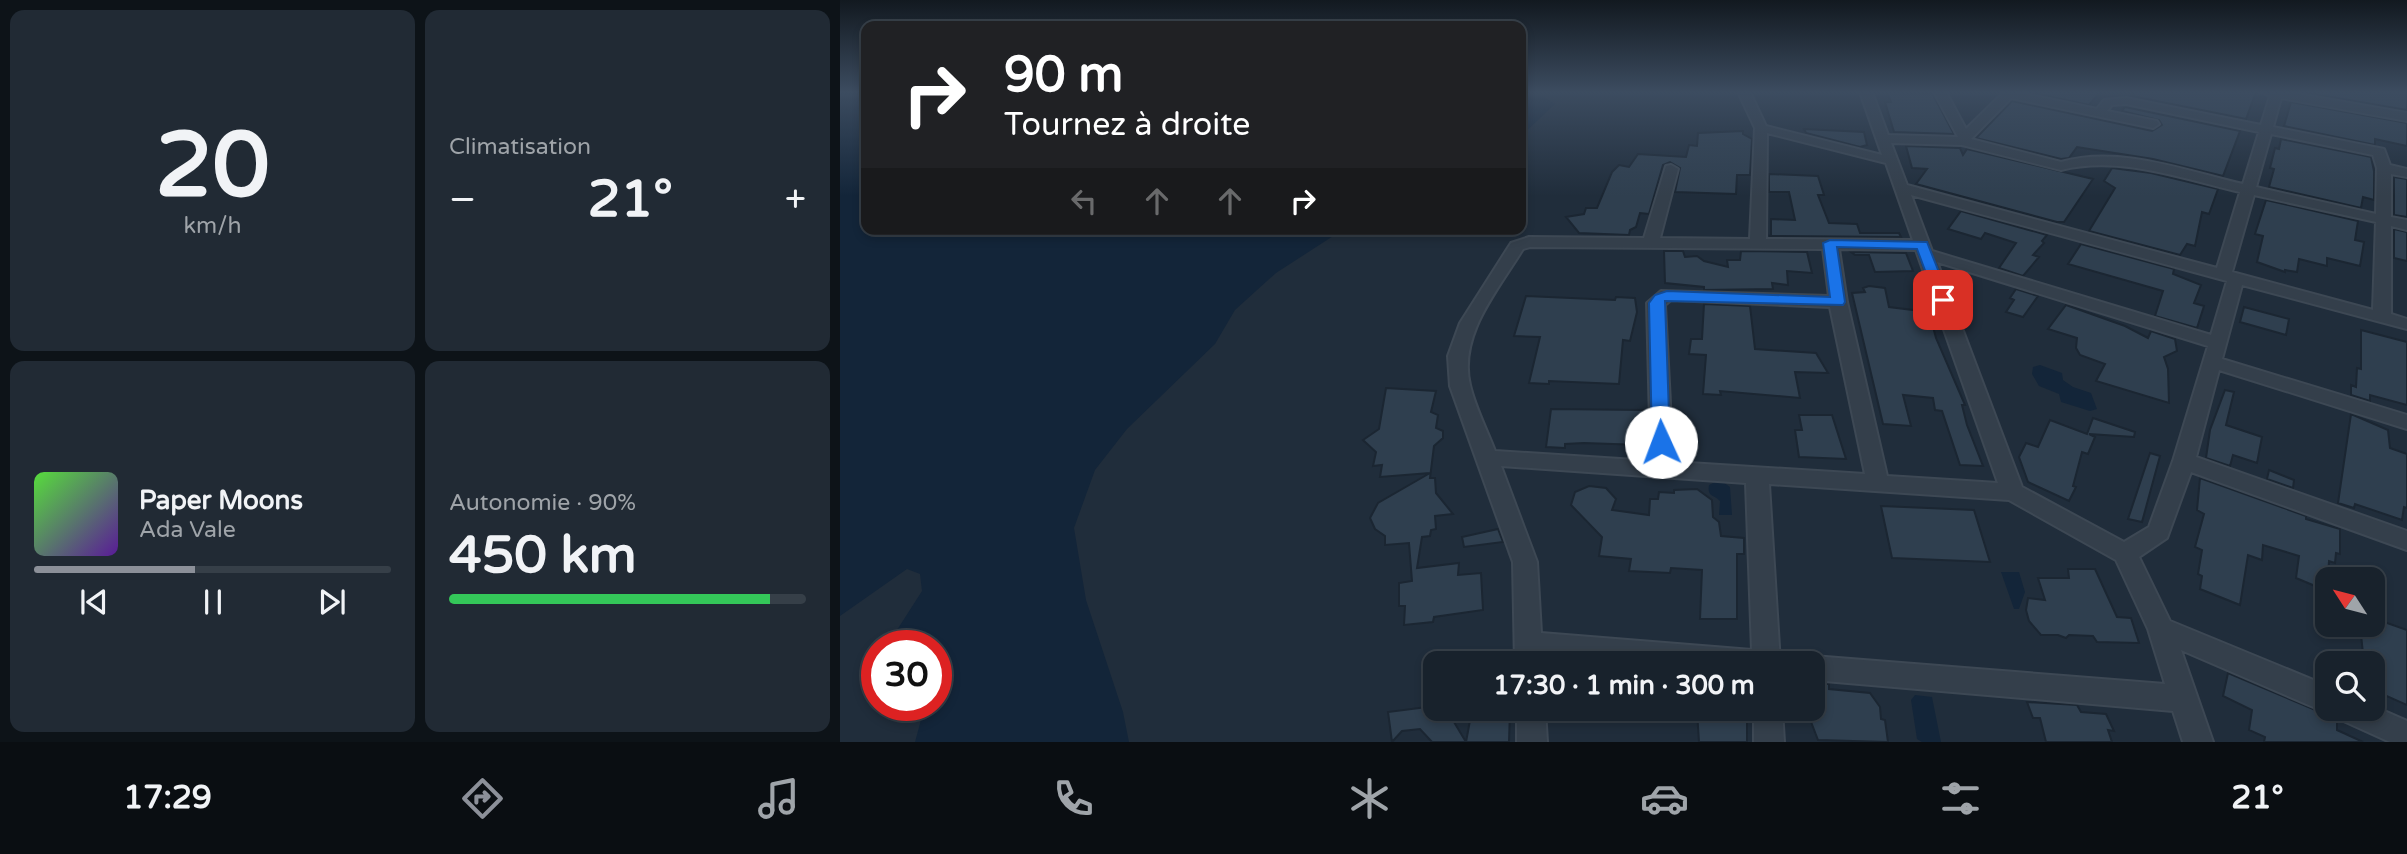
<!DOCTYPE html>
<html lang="fr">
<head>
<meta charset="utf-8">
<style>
  :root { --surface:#18222c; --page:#212a34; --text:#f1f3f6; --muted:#9fa4a9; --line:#363f48; --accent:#8c9099 }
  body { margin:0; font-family:"Varela Round",sans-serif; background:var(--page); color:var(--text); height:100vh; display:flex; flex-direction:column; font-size:26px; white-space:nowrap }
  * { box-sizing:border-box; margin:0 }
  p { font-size:23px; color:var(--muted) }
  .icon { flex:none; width:38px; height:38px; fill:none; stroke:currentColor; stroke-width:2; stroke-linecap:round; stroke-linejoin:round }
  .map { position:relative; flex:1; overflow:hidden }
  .sheet { display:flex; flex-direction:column; gap:10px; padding:10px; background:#0d1318; width:840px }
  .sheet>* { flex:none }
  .guide { position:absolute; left:21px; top:21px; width:665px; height:214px; border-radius:14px; box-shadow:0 4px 10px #0003,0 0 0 2px var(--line); background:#202124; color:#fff; overflow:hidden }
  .needle { width:46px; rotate:306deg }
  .fabs { position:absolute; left:1475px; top:567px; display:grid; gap:14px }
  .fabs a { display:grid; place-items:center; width:70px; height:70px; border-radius:14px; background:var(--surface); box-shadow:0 4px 10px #0003,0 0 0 2px var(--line); font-size:35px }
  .speed { position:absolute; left:21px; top:630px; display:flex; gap:14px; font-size:35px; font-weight:700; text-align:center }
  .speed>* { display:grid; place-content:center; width:91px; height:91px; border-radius:50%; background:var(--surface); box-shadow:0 4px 10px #0003,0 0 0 2px var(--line); line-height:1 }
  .speed .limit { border:10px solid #d22; background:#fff; color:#111 }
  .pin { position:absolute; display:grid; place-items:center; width:60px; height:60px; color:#fff; margin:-30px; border-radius:14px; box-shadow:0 4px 10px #0006 }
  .me { position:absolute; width:77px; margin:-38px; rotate:358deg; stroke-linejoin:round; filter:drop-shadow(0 0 5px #0008) }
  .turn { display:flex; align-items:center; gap:24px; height:147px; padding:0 28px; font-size:32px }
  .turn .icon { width:91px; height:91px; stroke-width:2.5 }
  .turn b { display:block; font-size:49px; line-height:60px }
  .lanes { display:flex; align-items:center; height:66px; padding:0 28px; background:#0003; justify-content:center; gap:35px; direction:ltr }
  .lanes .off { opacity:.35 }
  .big { font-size:52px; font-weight:800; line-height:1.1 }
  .sheet .widget { flex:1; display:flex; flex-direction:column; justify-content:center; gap:10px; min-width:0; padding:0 24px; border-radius:14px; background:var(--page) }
  .sheet .dial { align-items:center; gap:0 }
  .dial b { font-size:91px; line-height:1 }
  .song { display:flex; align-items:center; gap:21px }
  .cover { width:84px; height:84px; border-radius:10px; background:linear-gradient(135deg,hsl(110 70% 55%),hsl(270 70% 35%)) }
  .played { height:7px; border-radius:4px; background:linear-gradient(90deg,var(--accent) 45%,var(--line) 45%) }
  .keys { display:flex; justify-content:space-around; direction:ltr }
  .heat { display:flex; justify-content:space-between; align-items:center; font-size:38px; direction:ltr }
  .charge { height:10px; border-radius:5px; background:linear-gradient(90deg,#34c759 90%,var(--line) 0) }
  .sheet .tiles { flex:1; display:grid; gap:10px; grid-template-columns:repeat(2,1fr) }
  .trip { position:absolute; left:583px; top:651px; width:402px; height:70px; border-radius:14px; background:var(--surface); box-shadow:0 4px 10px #0003,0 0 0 2px var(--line); font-weight:800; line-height:70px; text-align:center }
  .tabs { display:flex; height:112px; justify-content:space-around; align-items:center; background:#0a0e12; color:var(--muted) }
  .tabs .icon { width:49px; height:49px }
  .tabs .current { color:var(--accent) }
  .tabs b { font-size:32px; color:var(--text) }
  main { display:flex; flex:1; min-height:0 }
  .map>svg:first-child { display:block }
</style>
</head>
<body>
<main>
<section class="sheet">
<div class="tiles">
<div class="widget dial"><b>20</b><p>km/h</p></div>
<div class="widget"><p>Climatisation</p>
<div class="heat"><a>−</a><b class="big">21°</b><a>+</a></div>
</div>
<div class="widget">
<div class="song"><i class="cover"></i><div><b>Paper Moons</b><p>Ada Vale</p></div></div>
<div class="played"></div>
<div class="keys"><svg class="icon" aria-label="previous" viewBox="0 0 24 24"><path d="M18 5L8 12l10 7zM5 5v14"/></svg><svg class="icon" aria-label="pause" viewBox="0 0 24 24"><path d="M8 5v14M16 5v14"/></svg><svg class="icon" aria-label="next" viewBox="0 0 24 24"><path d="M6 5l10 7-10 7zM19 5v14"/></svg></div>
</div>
<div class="widget"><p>Autonomie · 90%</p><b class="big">450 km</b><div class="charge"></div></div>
</div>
</section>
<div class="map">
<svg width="1567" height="742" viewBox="0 0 1567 742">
  <rect width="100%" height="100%" fill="#202d3b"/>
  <path fill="#132539" d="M0,92H26V229H274L329,237L395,229H504L436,273L395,310L375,344L287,429L255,470L234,528L246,600L283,712L289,742H75L85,705H96V646H62L57,630L82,591L80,574L67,569L0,616Z
    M688,94L704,97L715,104L681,136V97Z
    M1200,365L1222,373L1223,380L1233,387L1251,393L1257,409L1250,411L1221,402L1219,394L1199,386L1192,374L1193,367Z
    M875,482H883L890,487L892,515H879L880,501C873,494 867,497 869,485Z
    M1161,572H1179L1185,592L1179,609H1174Z
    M1075,695L1092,697L1101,742H1082L1077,739L1071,700Z"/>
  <path fill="#2f3f4f" stroke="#1b2632" stroke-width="2" d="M1047,92L1092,93L1114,134L1054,132L1045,102H1051Z
    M1189,92H1260L1249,105Z
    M1295,92H1416L1406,119L1292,96Z
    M1462,92H1567V110Z
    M1172,101L1312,131L1322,125L1319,120L1282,111L1285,107L1400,131L1383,176L1313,159L1237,147L1229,158L1221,159L1136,138Z
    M1451,102L1567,123V146L1535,139V145L1444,126Z
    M964,129L1024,132L1027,145L1020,147L966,133Z
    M903,131V134L912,139L910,175H897L896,194L835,192L840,168L830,162L823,165L809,214L800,213L796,227L790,230L789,235L739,233L726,217L744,214L746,208H757L772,172L779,165L789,167L798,154L846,157L849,145L857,146L858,133Z
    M1441,139L1531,157L1534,171V200L1523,197L1521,208L1429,187L1434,169L1430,168L1435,148L1439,149Z
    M1066,146L1120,148L1123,155L1127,149L1253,179L1224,222H1217L1076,184L1087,169L1072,168Z
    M1272,168L1311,173L1378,189L1369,214L1362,212L1355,246L1347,244L1340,255L1249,231L1275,188L1264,181Z
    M929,174L978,176L984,195H978L989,223L1017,224L1020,233H1059L1061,237L929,236L931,235V219L955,220L949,192H929Z
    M1554,177L1567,179V217L1554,215Z
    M1426,200L1518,221L1515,240L1524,242L1520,266L1487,258V266L1459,259L1457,272L1445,270V272L1417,262L1423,236L1415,234Z
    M1121,211L1207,235L1202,241L1204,243L1193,255L1199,257L1183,276L1159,268L1176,243L1145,233L1141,239L1108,229Z
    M1554,229L1567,232V261L1554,258Z
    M1241,244L1334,269L1333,274L1361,285L1354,303L1364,306L1357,328L1315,316L1323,291L1228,264Z
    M824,251H843L845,257L857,256L864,261L888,267L887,260H900L901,251L967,252L972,273L947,271L948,285L932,283L933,289L864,290V287L825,283Z
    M1011,252L1066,253L1073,271L1035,272L1029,255H1015Z
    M1029,286L1045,288L1049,307L1089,312L1096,338L1125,405H1122L1127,425L1143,466L1120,465L1102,411L1095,410L1093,398L1063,395L1071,426L1043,424L1012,293L1025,292L1023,288Z
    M1176,289L1198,296L1183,317L1166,312L1174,300L1170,298Z
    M686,296L775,300L776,297L795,298L797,312L790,341L783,340L779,384L709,381V384L689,383L700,337L674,336Z
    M864,304L910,306L915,349L976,353L988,373L955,372L960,398L880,391L881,395L863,394L866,355L849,354L851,339H862Z
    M1226,305L1285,326L1308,338L1311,331L1335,339L1337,351L1324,357L1328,369L1329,403L1256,381L1265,364L1240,355L1236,348L1237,338L1208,329Z
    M1404,307L1449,319L1446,335L1400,322Z
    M1521,330L1567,342V405L1530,395V401L1511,395V385L1516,387L1517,368L1521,369Z
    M546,388L596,391L591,412L598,415L596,428L603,431V438L594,446L590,478H595L596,493L613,514L595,516L596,529L591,530L590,536L582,537L577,568L619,563L618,575L641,573L643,610L594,617L593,622L564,625L565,606H559V583L572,581L569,543L545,545V536L535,529L530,518L538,503L590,473L540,477L542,465L533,466L536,452L523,440L539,429Z
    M1385,390L1394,392L1386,425L1422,437L1417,463L1393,455L1390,466L1366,458L1370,430Z
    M711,409L803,410L802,445L744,443L725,444V448L706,447Z
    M1511,414L1548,430L1550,448L1567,454V508L1564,507L1562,520L1515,504L1514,508L1498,503Z
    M959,415H992L1006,459L959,457L955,430H962Z
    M1253,418L1295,432L1294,437L1249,434L1255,437L1248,454L1242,452L1233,486L1236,487L1229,501L1188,482L1179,457L1186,443L1198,447L1210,420L1247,434Z
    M1310,453L1320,456L1302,522L1288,519Z
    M1429,470L1454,480L1453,488L1427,479Z
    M1360,478L1466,516V519L1500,529V554L1496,553L1495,563L1489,561L1487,591L1456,578L1459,556L1423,545L1422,560L1408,555L1400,605L1360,589L1362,576L1358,574L1362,550L1355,547L1364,514L1357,510Z
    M749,486L766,488L776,499L772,510L809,515L810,499H818L819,492L834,493V490L857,489L872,500L873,517L879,522L881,536L904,538V554H897V619H860L862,570L831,568L830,573L789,571L791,559L759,556L762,537L731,505L735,492Z
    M1041,506L1134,510L1150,562L1052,558Z
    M658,529L663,542L624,547L622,537Z
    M1228,569H1255L1277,617L1291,618L1299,643L1257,642L1253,636L1229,635L1226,638L1218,635H1201L1189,621L1186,610L1188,598L1205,600L1198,578H1229Z
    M1533,618L1567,630V705L1533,690V663H1524L1520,625H1533Z
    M1388,673L1487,715L1492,714L1497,721V730L1523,742H1424L1425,737L1409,730L1412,710L1383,696Z
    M973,683L989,684V689L1030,693L1040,707L1041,719L1045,720L1048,742L978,740L968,714L973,709Z
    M1187,702L1237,705L1241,712L1266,714L1274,731L1268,730L1272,742H1206L1200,718H1193Z
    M595,706V709H605L606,718L611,717L626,742H592L580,729L562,731L552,742L548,712Z
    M670,710L669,742H626L631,715Z
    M857,711L907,713V742H859Z"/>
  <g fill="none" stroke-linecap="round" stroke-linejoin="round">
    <g stroke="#3d4854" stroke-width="4">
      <path id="street" d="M898,92H910L926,126L1042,155L1020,92H1032L1048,135L1118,137L1094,92H1106L1126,129L1164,92H1176L1257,109L1264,100L1286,98L1421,125L1430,96L1422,92H1447L1567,113V121L1441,98L1433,127L1544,149L1550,165L1567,169V177L1551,174V217L1567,220V230L1551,226V314L1567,319V329L1402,285L1382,359L1567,415V429L1379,370L1356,457L1567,531V550L1351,472L1327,538L1299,557L1330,621L1488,686V709H1533V706L1567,721V742H1550L1497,718L1493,711L1488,713L1478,709L1341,650L1373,742H1343L1333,711L973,680V663H961L963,659L973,656L1325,684L1308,629L1276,560L1169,500L929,484L940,663H777L702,657L703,663H675L673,562L610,386L608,356L620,323L671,243L689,237L804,238L826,166L831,165L838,169L820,238L910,239L915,128ZM1171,98L1313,128L1319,124L1317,121L1267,111L1272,105L1286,104L1419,132L1403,184C1346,171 1279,145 1221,162L1131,139ZM927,133L1046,163L1073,240L926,239ZM1431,134L1533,155L1537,168L1536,214L1416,187ZM1051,143L1122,145L1221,170C1280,155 1343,179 1400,192L1377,268L1067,185ZM1071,195L1387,281L1371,335L1092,251ZM1414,195L1536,222L1533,310L1392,272ZM690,247L983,249L989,296L821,291L807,303L811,461L655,451C647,430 635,407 630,385C618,335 658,290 683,249ZM999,249L1076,250L1158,483L1047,476L1007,302ZM1097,262L1368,346L1333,461L1309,527L1284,542L1182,487ZM831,300L990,307L1025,474L833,462L825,305ZM661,466L906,483L912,650L701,633L697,562Z
        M677,709H705L707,742H677Z
        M914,709H942L944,742H914Z"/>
    </g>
    <use href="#street" fill="#343f4b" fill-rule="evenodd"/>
  </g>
  <linearGradient id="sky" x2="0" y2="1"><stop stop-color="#121920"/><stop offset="0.47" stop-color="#3c4c60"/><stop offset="1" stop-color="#3c4c60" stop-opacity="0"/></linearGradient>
  <rect width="1567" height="196" fill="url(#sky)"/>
  <path fill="#1a73e8" stroke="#114b97" stroke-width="2" d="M990,240L1087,242L1110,300L1103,304L1096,300L1077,249L997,247L1005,302L1003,305L825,301L830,442L827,446H815L812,442L809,303L815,295L827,291L990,297L983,243Z"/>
</svg>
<div class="fabs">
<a><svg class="needle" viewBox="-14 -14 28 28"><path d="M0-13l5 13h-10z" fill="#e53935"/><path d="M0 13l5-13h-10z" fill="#9fa4a9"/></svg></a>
<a><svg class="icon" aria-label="search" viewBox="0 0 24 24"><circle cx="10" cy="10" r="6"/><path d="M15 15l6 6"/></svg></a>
</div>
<div class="speed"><div class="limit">30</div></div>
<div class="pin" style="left:1103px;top:300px;background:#d93025"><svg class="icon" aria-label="arrive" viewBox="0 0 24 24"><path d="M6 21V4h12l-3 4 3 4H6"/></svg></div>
<svg class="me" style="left:821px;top:442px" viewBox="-20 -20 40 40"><circle r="19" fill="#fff"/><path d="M0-13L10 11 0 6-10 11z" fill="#1a73e8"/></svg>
<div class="trip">17:30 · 1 min · 300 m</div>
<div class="guide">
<div class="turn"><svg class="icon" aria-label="right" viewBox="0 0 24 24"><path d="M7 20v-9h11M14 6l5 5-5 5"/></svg><div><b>90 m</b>Tournez à droite</div></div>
<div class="lanes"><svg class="icon off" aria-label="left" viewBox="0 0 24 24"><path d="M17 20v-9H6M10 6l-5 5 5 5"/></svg><svg class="icon off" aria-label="ahead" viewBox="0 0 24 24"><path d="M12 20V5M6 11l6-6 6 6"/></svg><svg class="icon off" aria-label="ahead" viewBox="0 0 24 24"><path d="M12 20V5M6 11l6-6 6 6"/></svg><svg class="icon" aria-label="right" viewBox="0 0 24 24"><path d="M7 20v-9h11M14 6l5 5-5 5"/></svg></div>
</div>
</div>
</main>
<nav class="tabs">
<b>17:29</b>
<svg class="icon current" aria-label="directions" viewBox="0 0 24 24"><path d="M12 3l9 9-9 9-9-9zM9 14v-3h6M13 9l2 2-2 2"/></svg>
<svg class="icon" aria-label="music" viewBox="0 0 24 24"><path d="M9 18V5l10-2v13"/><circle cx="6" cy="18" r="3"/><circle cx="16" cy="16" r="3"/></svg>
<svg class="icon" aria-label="phone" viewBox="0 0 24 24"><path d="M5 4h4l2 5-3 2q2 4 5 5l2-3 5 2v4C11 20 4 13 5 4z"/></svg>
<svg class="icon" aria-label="climate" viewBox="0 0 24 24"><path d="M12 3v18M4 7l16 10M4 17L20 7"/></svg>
<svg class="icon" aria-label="car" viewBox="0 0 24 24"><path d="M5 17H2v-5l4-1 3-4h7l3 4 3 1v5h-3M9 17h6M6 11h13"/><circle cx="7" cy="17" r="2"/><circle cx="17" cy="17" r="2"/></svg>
<svg class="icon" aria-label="filters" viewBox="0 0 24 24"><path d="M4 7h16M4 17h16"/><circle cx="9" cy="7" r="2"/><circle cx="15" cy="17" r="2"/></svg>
<b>21°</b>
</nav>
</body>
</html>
